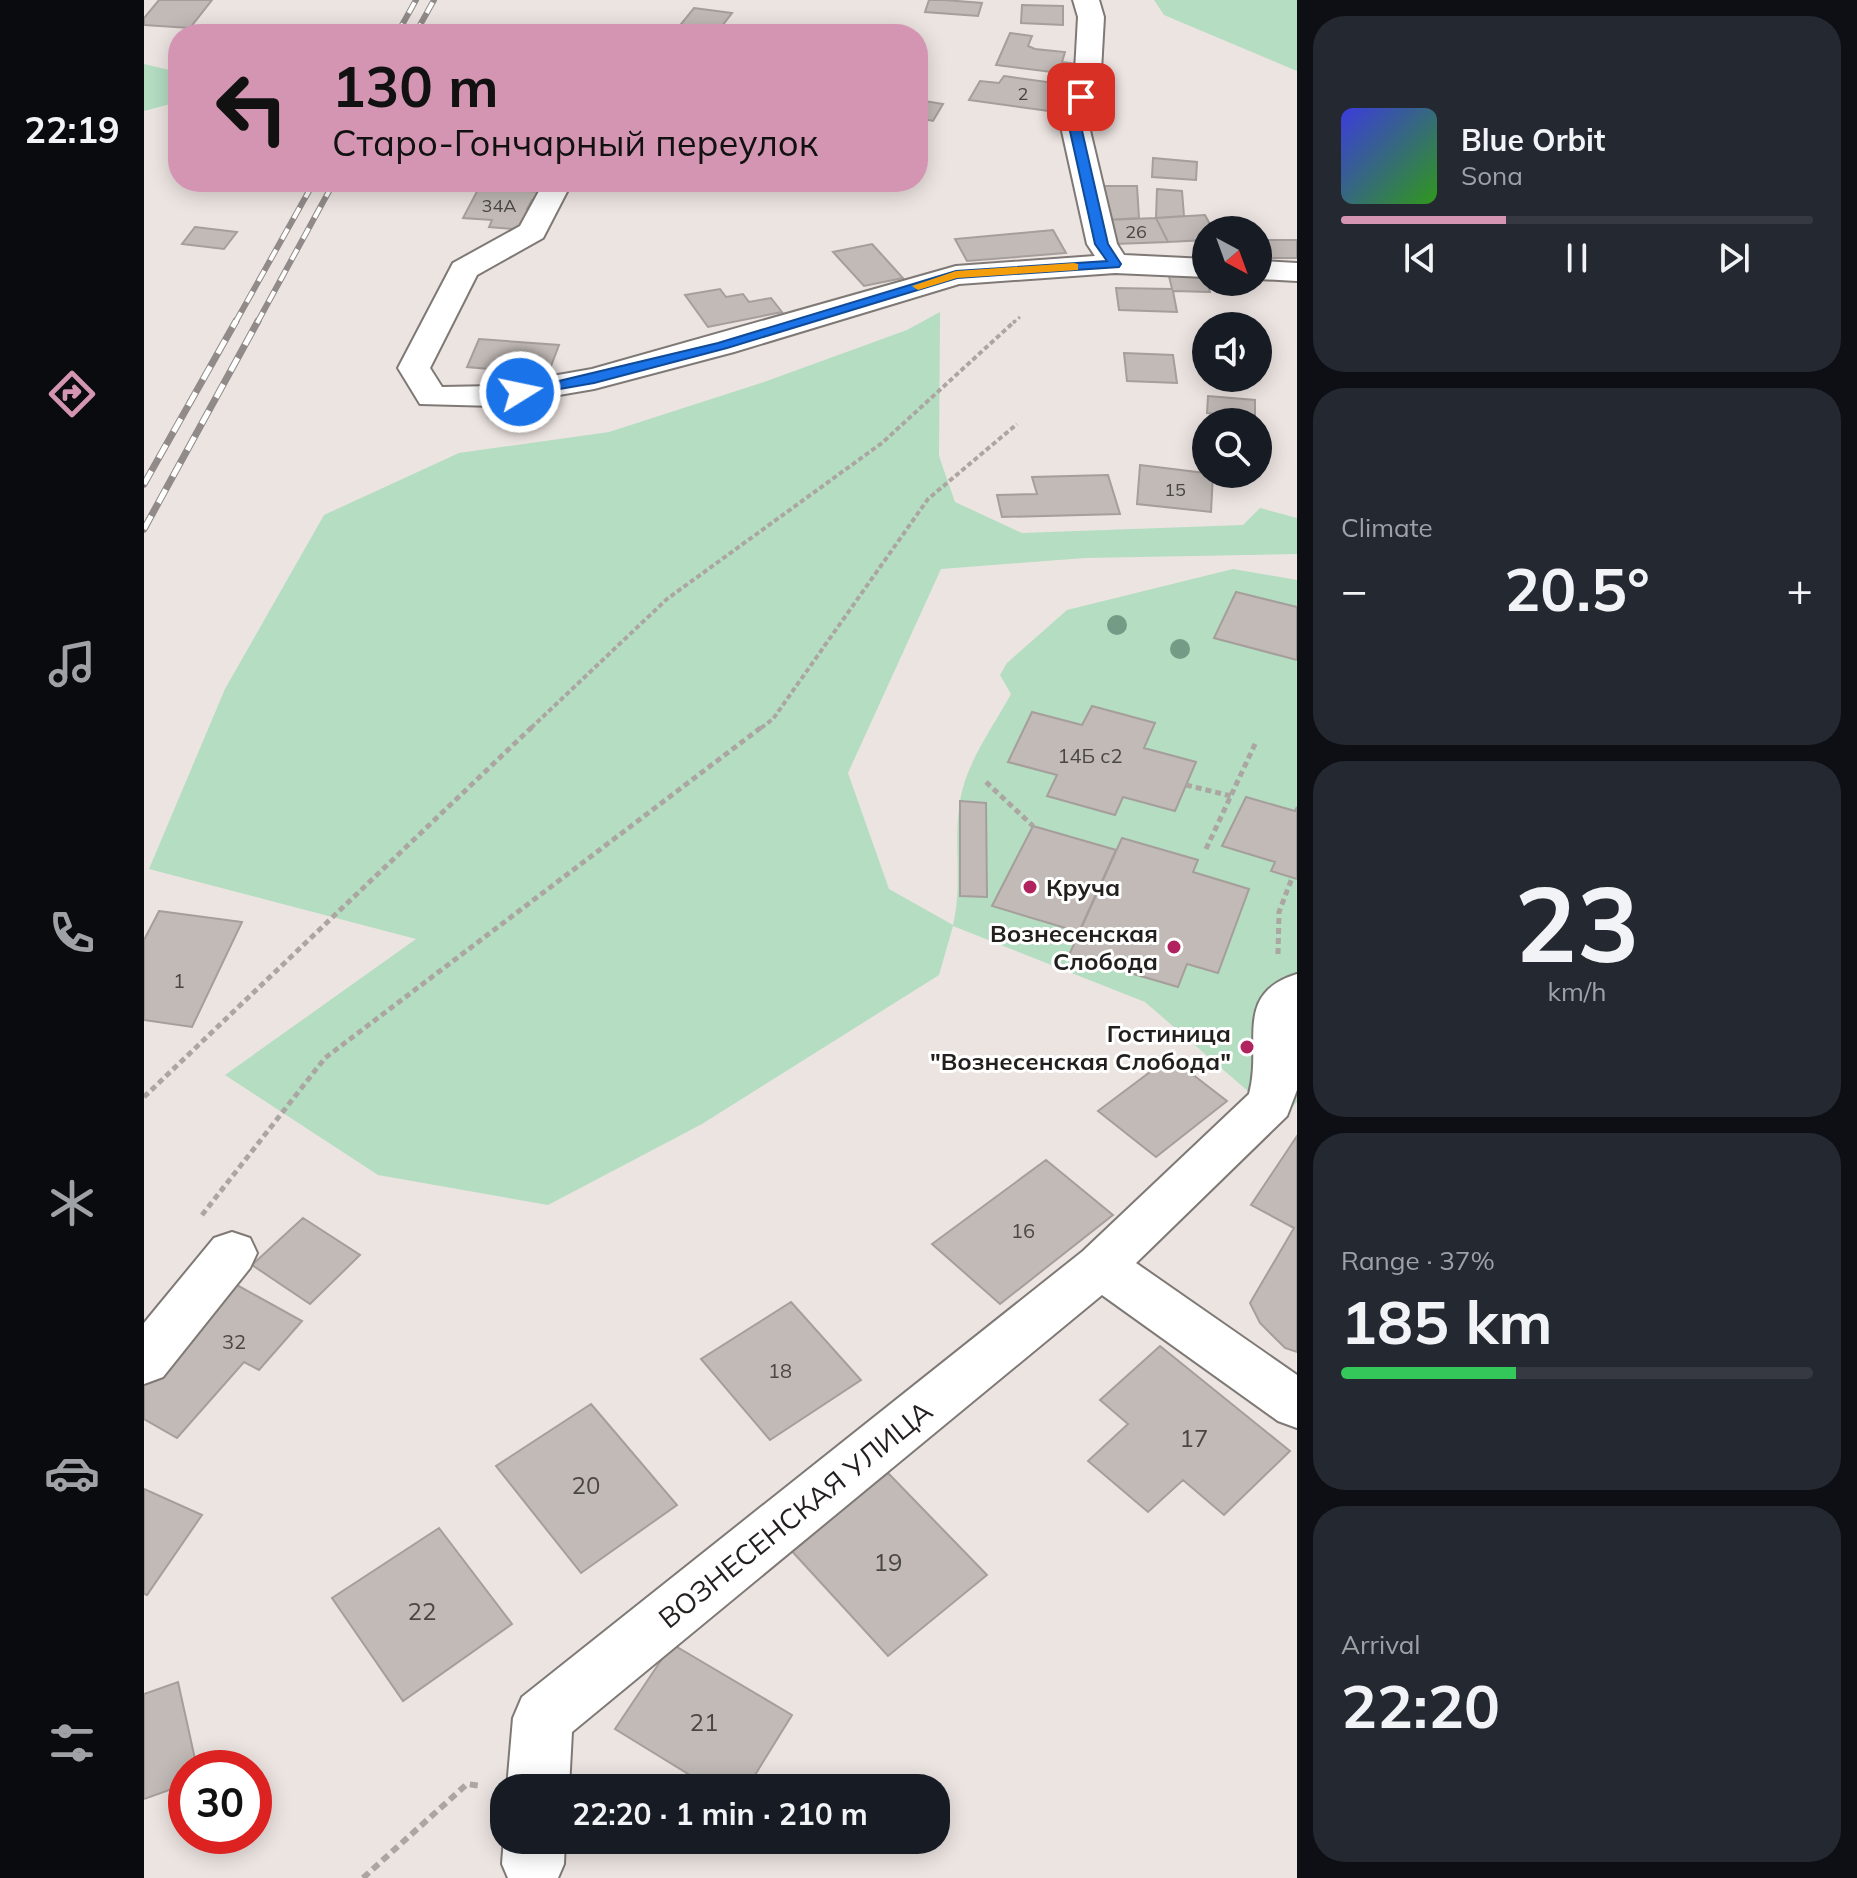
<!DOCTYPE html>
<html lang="en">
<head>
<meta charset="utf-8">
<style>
  :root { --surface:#171b24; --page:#242831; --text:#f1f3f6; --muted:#9ea1a6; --line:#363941; --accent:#d495b2 }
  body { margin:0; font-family:Mulish,sans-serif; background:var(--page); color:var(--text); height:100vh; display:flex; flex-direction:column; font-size:30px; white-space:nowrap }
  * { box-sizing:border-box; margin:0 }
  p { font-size:26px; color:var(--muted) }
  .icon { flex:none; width:44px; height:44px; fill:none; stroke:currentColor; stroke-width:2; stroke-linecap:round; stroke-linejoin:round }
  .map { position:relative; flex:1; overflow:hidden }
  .drawer { display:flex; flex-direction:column; gap:16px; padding:16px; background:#0d0f14; width:560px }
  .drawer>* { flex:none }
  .top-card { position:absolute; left:24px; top:24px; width:760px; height:168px; border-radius:32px; box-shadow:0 4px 20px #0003; background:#d495b2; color:#111; overflow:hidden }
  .needle { width:52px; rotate:139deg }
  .fabs { position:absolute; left:1048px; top:216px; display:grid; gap:16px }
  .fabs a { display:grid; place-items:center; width:80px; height:80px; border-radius:50%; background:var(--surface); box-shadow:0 4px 20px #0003; font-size:40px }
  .speed { position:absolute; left:24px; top:1750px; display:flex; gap:16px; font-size:40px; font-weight:700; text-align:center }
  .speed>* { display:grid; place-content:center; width:104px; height:104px; border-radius:50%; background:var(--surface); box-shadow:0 4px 20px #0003; line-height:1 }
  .speed .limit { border:12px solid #d22; background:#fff; color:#111 }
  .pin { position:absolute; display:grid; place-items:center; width:68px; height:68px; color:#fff; margin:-34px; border-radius:16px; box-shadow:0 4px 12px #0006 }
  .me { position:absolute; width:88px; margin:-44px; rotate:80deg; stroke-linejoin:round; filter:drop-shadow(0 0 6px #0008) }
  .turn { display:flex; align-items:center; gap:28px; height:168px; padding:0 32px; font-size:36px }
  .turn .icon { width:104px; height:104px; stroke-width:2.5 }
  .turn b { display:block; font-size:56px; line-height:68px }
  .big { font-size:60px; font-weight:700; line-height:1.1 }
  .drawer .card { flex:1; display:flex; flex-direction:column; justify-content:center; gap:12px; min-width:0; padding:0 28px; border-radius:32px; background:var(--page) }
  .drawer .dial { align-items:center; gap:0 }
  .dial b { font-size:104px; line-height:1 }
  .song { display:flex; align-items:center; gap:24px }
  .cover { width:96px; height:96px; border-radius:12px; background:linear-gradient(135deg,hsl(240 70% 55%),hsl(110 70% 35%)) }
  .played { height:8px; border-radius:4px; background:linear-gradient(90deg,var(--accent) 35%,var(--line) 35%) }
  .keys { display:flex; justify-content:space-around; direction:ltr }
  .heat { display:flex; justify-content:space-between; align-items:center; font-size:44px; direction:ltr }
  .charge { height:12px; border-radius:6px; background:linear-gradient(90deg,#34c759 37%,var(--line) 0) }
  .trip { position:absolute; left:346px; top:1774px; width:460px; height:80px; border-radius:32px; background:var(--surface); box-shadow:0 4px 20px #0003; font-weight:700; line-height:80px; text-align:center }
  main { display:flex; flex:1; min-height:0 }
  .tab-bar { display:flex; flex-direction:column; width:144px; justify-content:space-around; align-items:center; background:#090b0e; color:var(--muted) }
  .tab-bar .icon { width:56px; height:56px }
  .tab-bar .on { color:var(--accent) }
  .tab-bar b { font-size:36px; color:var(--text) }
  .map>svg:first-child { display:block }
</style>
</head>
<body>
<main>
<nav class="tab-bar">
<b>22:19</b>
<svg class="icon on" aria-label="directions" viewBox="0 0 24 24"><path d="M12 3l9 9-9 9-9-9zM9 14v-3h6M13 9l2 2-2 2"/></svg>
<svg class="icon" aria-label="music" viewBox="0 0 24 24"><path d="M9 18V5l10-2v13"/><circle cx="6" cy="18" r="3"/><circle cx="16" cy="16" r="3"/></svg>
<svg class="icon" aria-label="phone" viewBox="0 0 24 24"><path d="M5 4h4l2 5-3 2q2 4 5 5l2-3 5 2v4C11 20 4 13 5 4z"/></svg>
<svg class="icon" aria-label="climate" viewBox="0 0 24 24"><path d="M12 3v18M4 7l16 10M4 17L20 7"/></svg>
<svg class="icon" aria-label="car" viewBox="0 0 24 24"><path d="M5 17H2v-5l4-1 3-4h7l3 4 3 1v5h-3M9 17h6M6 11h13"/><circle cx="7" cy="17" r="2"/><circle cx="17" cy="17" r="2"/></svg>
<svg class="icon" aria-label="filters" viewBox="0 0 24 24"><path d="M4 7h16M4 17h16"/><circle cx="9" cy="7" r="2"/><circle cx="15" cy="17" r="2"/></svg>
</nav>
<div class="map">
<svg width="1153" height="1878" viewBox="0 0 1153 1878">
  <rect width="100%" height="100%" fill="#ece4e1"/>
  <path fill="#b4ddc2" d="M1010,0H1153V71L1020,15Z
    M0,64L34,72V102L0,111Z
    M796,312L795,456L811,502L878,533L1099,525L1116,508L1153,518V554L941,558L797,569L704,773L745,889L809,925C819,882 809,843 816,801C822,763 849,727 867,694L856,675L863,663L923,610L1089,569L1153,580V1102L1144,1112L1105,1092L1001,1002L809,926L795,975L558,1124L404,1205L234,1175L81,1075L272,939L5,869L81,689L180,515L315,453L465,432L617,383L763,330Z"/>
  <path fill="#c1bab6" stroke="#a59e9b" stroke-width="2" d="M15,0H68L46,28L0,25V18Z
    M785,0H801L838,3L834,16L781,12Z
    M878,5L919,6V25L877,23Z
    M550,8L588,13L572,34H529Z
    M866,33L888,36L884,46L891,49L921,52L918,62L935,64L931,75L852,65Z
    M860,76L932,86L924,102L910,100L904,111L825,100L836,81L855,83Z
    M774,100L799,104L789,121L774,118Z
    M1009,158L1053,162L1052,180L1008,177Z
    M338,182H404L388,183L384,191L404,192L400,201L388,200L383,209L392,210L383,230L345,227L348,220L319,218Z
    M957,186H993L995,218L961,220Z
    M1013,189L1038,191L1040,216L1012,218Z
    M1061,215L1069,230H1062V240L1024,242L1012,218Z
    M1012,218L1024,242L971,244L961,220Z
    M51,227L93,232L80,249L38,244Z
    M909,230L922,253L823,261L811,239Z
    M1121,240H1153V258H1127Z
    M728,244L759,278L720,286L689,252Z
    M1024,272L1062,273L1066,292L1029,291L1033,312L975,310L972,288L1028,289Z
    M576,289L582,297L599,294L605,302L627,298L638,312L564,327L541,295Z
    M335,339L415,345L404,374L323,367Z
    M980,353L1029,355L1033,383L983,381Z
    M1064,396L1111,400V418L1063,413Z
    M996,465L1069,474L1067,512L993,504Z
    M964,475L976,514L858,517L853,495L893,494L888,477Z
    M1092,592L1153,607V660L1070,638Z
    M948,706L1011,723L1000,748L1052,762L1031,811L979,797L971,815L903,796L913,775L864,762L888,712L938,725Z
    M1102,797L1151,811L1153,807V879L1127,871L1131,862L1078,846Z
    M816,801L842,803L843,897L816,896Z
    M889,826L972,850L935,932L848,906Z
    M978,838L1054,860L1049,872L1105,889L1074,973L1043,964L1034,987L925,955Z
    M15,911L98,922L48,1027L0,1020V940Z
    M1026,1057L1083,1101L1012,1157L954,1111Z
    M1153,1136V1352L1141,1348L1116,1323L1106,1303L1150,1228L1107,1205Z
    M902,1160L969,1215L856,1304L788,1244Z
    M159,1218L216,1255L166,1304L108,1265Z
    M91,1284L158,1321L115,1370L100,1362L33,1438L0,1419V1384Z
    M647,1302L717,1380L626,1440L557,1359Z
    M1016,1346L1146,1451L1080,1515L1039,1480L1004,1512L944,1461L984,1424L956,1400Z
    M447,1404L533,1505L437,1573L352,1466Z
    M744,1473L843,1575L744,1656L646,1549Z
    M0,1489L58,1515L3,1595L0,1594Z
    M295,1528L368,1624L259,1701L188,1598Z
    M528,1644L648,1715L603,1788H567L471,1729Z
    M34,1682L53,1768H42V1784L0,1799V1694Z"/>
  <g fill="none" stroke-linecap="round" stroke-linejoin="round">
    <g stroke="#7f7976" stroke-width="4">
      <path id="minor" d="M929,0H955L960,17L957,71L944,122L973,244L980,255L1062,259V277L971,273L815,284L590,352L450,389L351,406L276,404L254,368L309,263L376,226L400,182H428L399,238L333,275L286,368L298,387L351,386L448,369L812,266L951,256L943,244L916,122L931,71L934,17Z
        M1114,261L1153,263V281L1114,279Z
        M1153,974V1090L1143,1116L992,1263L1153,1375V1428L1134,1421L958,1295L428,1732L425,1788H363L369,1718L378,1697L939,1251L1105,1094C1119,1043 1088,994 1153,974Z
        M88,1232L106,1238L113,1253L106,1268L19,1377L0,1384V1323L70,1238Z
        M360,1837L421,1840L420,1864L414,1878H364L358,1864Z"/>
    </g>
    <path stroke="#aca6a3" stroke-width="3" stroke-dasharray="4 3" stroke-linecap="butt" d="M869,323L876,317"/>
    <path stroke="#aca6a3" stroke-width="4" stroke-dasharray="5 3" stroke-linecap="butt" d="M387,728L523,599L738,443L871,321
      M617,728L629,719L784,499L873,424"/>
    <path stroke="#aca6a3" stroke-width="5" stroke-dasharray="6 4" stroke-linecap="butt" d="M842,782L889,826
      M1042,785L1087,796
      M1062,849L1112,742
      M1134,954L1135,912L1148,878
      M0,1097L389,726
      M58,1215L181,1058L619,726"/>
    <path stroke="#aca6a3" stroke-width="6" stroke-dasharray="8 5" stroke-linecap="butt" d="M219,1878L323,1784L338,1786"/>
    <use href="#minor" fill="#fff" fill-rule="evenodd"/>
    <g stroke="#908a88" stroke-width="6">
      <path id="rail-far1" d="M253,34L272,0
        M271,34L290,0
        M91,323L170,182
        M113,323L190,182"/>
    </g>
    <g stroke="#908a88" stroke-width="7">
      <path id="rail" d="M0,484L92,321
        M0,529L114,321"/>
    </g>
    <use href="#rail-far1" stroke="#fff" stroke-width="4" stroke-dasharray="12" stroke-linecap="butt"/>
    <use href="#rail" stroke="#fff" stroke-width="5" stroke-dasharray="15" stroke-linecap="butt"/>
  </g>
  <g fill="#749b85">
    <circle cx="973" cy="625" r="10"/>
    <circle cx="1036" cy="649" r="10"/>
  </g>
  <path fill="#1a73e8" stroke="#114b97" stroke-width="2" d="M937,93L943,97L936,122L964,244L977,264L975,267L813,278L583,348L450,383L376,396L369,392L574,343L812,271L963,261L951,244L924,122L931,97Z"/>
  <path fill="#f59e0b" d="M930,263L934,264V270L813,278L774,290L768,286L812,271Z"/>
  <g fill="#b0235e" stroke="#fff" stroke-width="3">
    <circle cx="886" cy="887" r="8"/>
    <circle cx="1030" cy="947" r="8"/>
    <circle cx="1103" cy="1047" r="8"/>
  </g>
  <g text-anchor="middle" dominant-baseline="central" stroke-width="6" stroke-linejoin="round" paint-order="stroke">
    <g font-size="18" fill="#4a4644">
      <text x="879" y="93">2</text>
      <text x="355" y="205">34А</text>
      <text x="992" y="231">26</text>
      <text x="1031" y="489">15</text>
    </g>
    <g font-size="20" fill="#4a4644">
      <text x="946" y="755">14Б с2</text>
      <text x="35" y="980">1</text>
      <text x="879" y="1230">16</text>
      <text x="90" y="1341">32</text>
      <text x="636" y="1370">18</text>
    </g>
    <g font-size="24" font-weight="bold" fill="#221f1e" stroke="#fff" text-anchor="end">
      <text x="902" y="887" text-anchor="start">Круча</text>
      <text x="1014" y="933">Вознесенская<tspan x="1014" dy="28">Слобода</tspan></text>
      <text x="1087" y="1033">Гостиница<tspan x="1087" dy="28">"Вознесенская Слобода"</tspan></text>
    </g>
    <g font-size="24" fill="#4a4644">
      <text x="1050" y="1438">17</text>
      <text x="442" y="1485">20</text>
      <text x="744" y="1562">19</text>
      <text x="278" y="1611">22</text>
      <text x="560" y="1722">21</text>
    </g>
    <g font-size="28" fill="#221f1e" stroke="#fff">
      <text transform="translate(651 1514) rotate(-39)">ВОЗНЕСЕНСКАЯ УЛИЦА</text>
    </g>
  </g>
</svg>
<div class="fabs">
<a><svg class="needle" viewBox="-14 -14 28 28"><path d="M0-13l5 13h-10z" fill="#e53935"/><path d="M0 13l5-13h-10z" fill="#9ea1a6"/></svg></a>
<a><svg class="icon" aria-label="sound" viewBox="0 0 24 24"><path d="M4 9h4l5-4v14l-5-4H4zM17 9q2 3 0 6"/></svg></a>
<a><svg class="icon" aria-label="search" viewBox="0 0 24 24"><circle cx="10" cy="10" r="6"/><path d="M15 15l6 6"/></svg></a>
</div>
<div class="speed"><div class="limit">30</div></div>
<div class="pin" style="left:937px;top:97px;background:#d93025"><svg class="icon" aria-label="arrive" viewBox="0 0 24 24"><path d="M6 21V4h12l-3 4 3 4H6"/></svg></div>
<svg class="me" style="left:376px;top:392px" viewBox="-20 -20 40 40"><circle r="17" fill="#1a73e8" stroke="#fff" stroke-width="3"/><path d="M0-11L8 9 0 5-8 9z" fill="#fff"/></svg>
<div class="trip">22:20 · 1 min · 210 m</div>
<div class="top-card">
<div class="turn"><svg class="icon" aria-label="left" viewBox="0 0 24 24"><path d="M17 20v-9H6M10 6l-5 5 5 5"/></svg><div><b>130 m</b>Старо-Гончарный переулок</div></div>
</div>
</div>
<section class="drawer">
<div class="card">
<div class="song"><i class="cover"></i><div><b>Blue Orbit</b><p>Sona</p></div></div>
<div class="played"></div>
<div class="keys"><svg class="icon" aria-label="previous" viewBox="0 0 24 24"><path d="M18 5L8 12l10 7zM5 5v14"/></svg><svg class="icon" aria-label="pause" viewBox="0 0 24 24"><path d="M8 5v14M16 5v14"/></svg><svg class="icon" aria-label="next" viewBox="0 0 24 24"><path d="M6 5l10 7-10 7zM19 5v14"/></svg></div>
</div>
<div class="card"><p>Climate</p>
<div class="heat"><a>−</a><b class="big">20.5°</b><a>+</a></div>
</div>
<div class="card dial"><b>23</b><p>km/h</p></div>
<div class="card"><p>Range · 37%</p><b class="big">185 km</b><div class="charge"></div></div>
<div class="card"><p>Arrival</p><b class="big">22:20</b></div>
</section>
</main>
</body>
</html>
